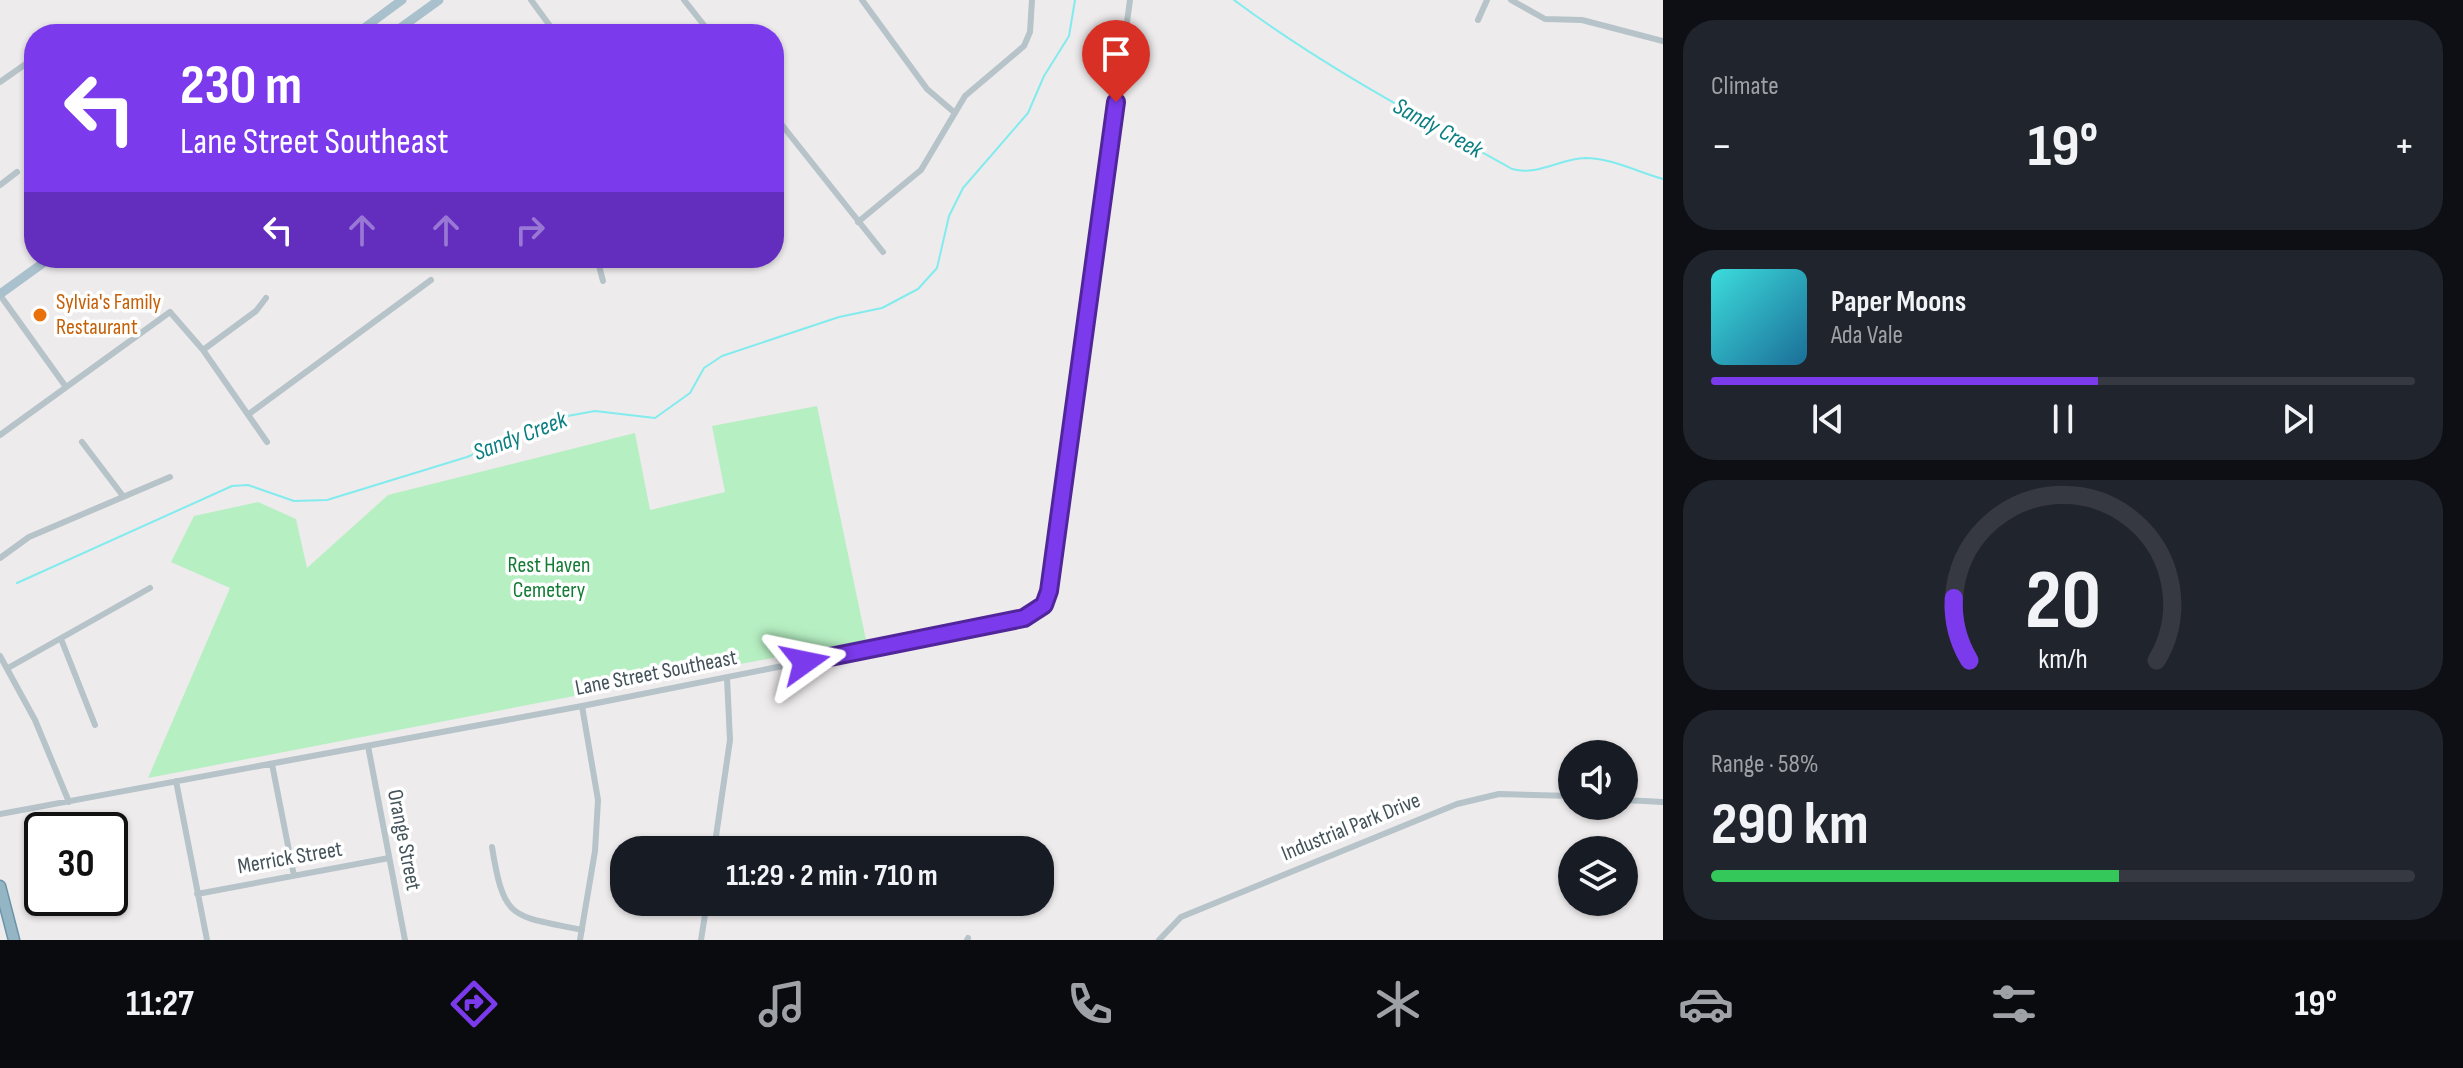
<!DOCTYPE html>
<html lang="en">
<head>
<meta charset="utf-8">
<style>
  :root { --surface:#171b24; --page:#20242c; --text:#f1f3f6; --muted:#9ea1a6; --line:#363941; --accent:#7c3aed }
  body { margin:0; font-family:"Sofia Sans Condensed",sans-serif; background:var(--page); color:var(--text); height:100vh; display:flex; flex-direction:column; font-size:30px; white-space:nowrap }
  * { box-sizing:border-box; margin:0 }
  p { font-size:26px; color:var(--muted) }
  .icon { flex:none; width:44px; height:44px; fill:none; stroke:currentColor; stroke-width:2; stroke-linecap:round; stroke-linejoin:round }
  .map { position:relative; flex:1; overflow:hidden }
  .sheet { display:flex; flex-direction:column; gap:20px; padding:20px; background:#0d0f14; width:800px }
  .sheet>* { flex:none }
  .guide { position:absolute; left:24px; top:24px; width:760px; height:244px; border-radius:32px; box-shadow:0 2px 6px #0004; background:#7c3aed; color:#fff; overflow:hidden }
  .tools { position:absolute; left:1558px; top:740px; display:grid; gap:16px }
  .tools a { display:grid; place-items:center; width:80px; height:80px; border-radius:50%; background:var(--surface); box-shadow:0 2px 6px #0004; font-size:40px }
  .speed { position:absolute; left:24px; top:812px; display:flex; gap:16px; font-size:40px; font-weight:700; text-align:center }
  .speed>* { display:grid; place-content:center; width:104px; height:104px; border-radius:50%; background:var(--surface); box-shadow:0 2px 6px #0004; line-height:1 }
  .speed .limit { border:4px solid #111; border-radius:12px; background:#fff; color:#111 }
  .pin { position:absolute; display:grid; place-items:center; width:68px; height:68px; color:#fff; margin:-82px -34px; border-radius:50% 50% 50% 0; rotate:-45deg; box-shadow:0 0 8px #0007 }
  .pin .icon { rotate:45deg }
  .me { position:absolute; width:88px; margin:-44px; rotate:78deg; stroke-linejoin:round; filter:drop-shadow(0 0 6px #0008) }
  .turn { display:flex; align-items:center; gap:28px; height:168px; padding:0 24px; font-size:36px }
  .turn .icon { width:104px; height:104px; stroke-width:2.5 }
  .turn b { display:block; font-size:56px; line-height:68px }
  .lanes { display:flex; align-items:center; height:76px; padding:0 24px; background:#0003; justify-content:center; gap:40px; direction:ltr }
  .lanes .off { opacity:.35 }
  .big { font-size:60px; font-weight:700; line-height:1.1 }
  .sheet .card { flex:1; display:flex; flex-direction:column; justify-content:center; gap:12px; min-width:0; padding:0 28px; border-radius:32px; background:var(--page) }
  .sheet .dial { align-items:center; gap:0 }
  .dial svg { height:208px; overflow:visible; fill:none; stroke:var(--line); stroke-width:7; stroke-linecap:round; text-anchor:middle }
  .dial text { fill:var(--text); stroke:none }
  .song { display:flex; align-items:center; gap:24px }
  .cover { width:96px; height:96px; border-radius:12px; background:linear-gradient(135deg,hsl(180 70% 55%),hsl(200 70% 35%)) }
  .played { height:8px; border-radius:4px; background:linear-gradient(90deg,var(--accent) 55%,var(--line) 55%) }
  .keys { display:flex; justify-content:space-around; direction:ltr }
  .heat { display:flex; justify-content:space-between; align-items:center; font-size:44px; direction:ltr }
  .charge { height:12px; border-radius:6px; background:linear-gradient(90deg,#34c759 58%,var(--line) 0) }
  .trip { position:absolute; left:610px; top:836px; width:444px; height:80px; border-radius:32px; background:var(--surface); box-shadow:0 2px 6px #0004; font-weight:700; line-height:80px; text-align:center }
  .dock { display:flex; height:128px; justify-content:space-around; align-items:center; background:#090b0e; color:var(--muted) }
  .dock .icon { width:56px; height:56px }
  .dock .on { color:var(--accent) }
  .dock b { font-size:36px; color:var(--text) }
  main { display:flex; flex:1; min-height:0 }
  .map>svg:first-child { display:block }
</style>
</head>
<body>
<main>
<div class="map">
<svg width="1663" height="940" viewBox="0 0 1663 940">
  <rect width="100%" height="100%" fill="#eeebec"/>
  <path fill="#b6efc2" d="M817,406L866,640L148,778L230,588L171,562L194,516L258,502L296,519L307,568L388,495L635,433L650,510L725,492L712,426Z"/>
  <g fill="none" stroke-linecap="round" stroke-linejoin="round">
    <path stroke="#82ebee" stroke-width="2" d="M1234,0C1321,65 1417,116 1512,169C1538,176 1559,159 1585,158C1611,158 1638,172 1663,179
      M17,583L232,486L248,485L294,501L327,500L467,457L562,417L595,411L655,418L690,393L704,368L722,356L839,317L882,308L918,289L937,268L949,216L963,188L1028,113L1044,76L1069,36L1075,0"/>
    <g stroke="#6c94a8" stroke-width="13">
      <path id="trunk" d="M0,886L14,940"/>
    </g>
    <path stroke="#b6c3c9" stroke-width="6" d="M531,0L556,34
      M684,0L711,34
      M862,0L927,89L955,113
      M1511,0L1545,19L1582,20L1663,41
      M1478,20L1487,0
      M0,82L30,61
      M774,115L883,252
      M0,185L17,172
      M858,222L921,170L965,96L1024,46L1030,32L1032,0
      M597,258L603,281
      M0,295L66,387
      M203,350L256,311L266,298
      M249,414L431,280
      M0,435L170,312L203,350L267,442
      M82,442L123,496
      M0,558L29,537L170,477
      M61,639L95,725
      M0,656L35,720L69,802
      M8,668L150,588
      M368,746L405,940
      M272,764L294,876
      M176,781L207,940
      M1624,800L1663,802
      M0,814L582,706L1014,620L1039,611L1049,591L1130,0
      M492,847C504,922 512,915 582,930
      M714,850L730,740L727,678
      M197,894L389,858
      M580,940L595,851L598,800L582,706
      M701,940L707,902
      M967,940L968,938
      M1159,940L1181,917L1457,804L1499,794L1572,796"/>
    <path stroke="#a9c1cc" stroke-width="9" d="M356,34L402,0
      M392,34L439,0
      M0,294L50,258"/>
    <use href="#trunk" stroke="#94b5c4" stroke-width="10"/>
  </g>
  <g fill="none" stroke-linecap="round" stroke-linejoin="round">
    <g stroke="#51269a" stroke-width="20">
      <path id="route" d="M805,662L1024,618L1044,605L1049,591L1116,102"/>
    </g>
    <use href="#route" stroke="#7c3aed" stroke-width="14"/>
  </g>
  <circle fill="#e8710a" stroke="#fff" stroke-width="3" cx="40" cy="315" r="8"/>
  <g text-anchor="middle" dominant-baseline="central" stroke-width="7" stroke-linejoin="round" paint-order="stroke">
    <g font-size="22" fill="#c56008" stroke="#fff" text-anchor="start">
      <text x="56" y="302">Sylvia's Family<tspan x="56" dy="25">Restaurant</tspan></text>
    </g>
    <g font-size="22" fill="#137b34" stroke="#fff">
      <text x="549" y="565">Rest Haven<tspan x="549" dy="25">Cemetery</tspan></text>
    </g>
    <g font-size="22" fill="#435359" stroke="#fff">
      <text transform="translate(656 673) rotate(-11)">Lane Street Southeast</text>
      <text transform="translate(1351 827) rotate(-22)">Industrial Park Drive</text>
      <text transform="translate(404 840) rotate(79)">Orange Street</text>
      <text transform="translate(290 858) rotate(-10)">Merrick Street</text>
    </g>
    <g font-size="24" font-style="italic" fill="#0a7e82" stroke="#fff">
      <text transform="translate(1438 128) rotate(29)">Sandy Creek</text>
      <text transform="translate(520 436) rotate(-21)">Sandy Creek</text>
    </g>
  </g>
</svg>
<div class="tools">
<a><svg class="icon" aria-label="sound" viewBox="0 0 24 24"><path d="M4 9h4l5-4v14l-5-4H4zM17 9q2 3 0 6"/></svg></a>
<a><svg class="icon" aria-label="layers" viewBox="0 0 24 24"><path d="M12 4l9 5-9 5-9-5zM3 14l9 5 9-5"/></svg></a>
</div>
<div class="speed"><div class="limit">30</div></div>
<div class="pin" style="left:1116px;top:102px;background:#d93025"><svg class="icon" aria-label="arrive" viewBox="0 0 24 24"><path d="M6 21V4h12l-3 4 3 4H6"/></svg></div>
<svg class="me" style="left:805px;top:662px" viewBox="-20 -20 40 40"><path d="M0-17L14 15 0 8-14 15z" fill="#7c3aed" stroke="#fff" stroke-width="4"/></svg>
<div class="trip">11:29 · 2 min · 710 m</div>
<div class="guide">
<div class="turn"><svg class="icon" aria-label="left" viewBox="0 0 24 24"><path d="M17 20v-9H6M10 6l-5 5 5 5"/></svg><div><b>230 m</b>Lane Street Southeast</div></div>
<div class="lanes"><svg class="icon" aria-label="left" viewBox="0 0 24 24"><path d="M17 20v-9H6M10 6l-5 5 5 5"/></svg><svg class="icon off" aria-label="ahead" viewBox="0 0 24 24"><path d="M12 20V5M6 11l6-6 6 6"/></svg><svg class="icon off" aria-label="ahead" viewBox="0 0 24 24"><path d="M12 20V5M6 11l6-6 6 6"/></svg><svg class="icon off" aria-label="right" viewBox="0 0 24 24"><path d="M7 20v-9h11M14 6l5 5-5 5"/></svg></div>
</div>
</div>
<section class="sheet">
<div class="card"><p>Climate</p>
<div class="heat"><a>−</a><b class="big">19°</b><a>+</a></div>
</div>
<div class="card">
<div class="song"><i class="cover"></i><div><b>Paper Moons</b><p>Ada Vale</p></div></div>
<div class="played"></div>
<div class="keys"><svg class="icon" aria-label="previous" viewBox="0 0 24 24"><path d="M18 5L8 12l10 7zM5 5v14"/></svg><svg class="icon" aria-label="pause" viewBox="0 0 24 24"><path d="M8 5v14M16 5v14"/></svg><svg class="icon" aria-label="next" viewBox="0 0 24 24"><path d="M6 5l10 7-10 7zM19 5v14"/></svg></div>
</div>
<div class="card dial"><svg viewBox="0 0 100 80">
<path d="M14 69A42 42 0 1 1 86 69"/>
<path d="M14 69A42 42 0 0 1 8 45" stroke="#7c3aed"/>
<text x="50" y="56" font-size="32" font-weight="700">20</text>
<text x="50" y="72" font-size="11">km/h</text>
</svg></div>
<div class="card"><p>Range · 58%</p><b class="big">290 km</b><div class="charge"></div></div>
</section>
</main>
<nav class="dock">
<b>11:27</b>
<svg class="icon on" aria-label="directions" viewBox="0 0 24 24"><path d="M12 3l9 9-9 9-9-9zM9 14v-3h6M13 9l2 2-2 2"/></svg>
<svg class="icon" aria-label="music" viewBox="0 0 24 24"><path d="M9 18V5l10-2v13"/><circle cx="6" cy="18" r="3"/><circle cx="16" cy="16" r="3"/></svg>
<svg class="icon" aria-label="phone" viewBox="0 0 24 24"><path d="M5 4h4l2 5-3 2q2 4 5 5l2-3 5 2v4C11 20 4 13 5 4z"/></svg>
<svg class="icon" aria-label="climate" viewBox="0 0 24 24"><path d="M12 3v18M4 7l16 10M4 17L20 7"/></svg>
<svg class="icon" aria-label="car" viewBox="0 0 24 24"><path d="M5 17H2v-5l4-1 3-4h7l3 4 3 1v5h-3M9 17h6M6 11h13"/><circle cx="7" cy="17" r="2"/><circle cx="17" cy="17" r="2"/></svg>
<svg class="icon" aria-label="filters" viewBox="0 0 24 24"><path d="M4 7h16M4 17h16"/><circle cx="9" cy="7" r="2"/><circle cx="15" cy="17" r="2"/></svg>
<b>19°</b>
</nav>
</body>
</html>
